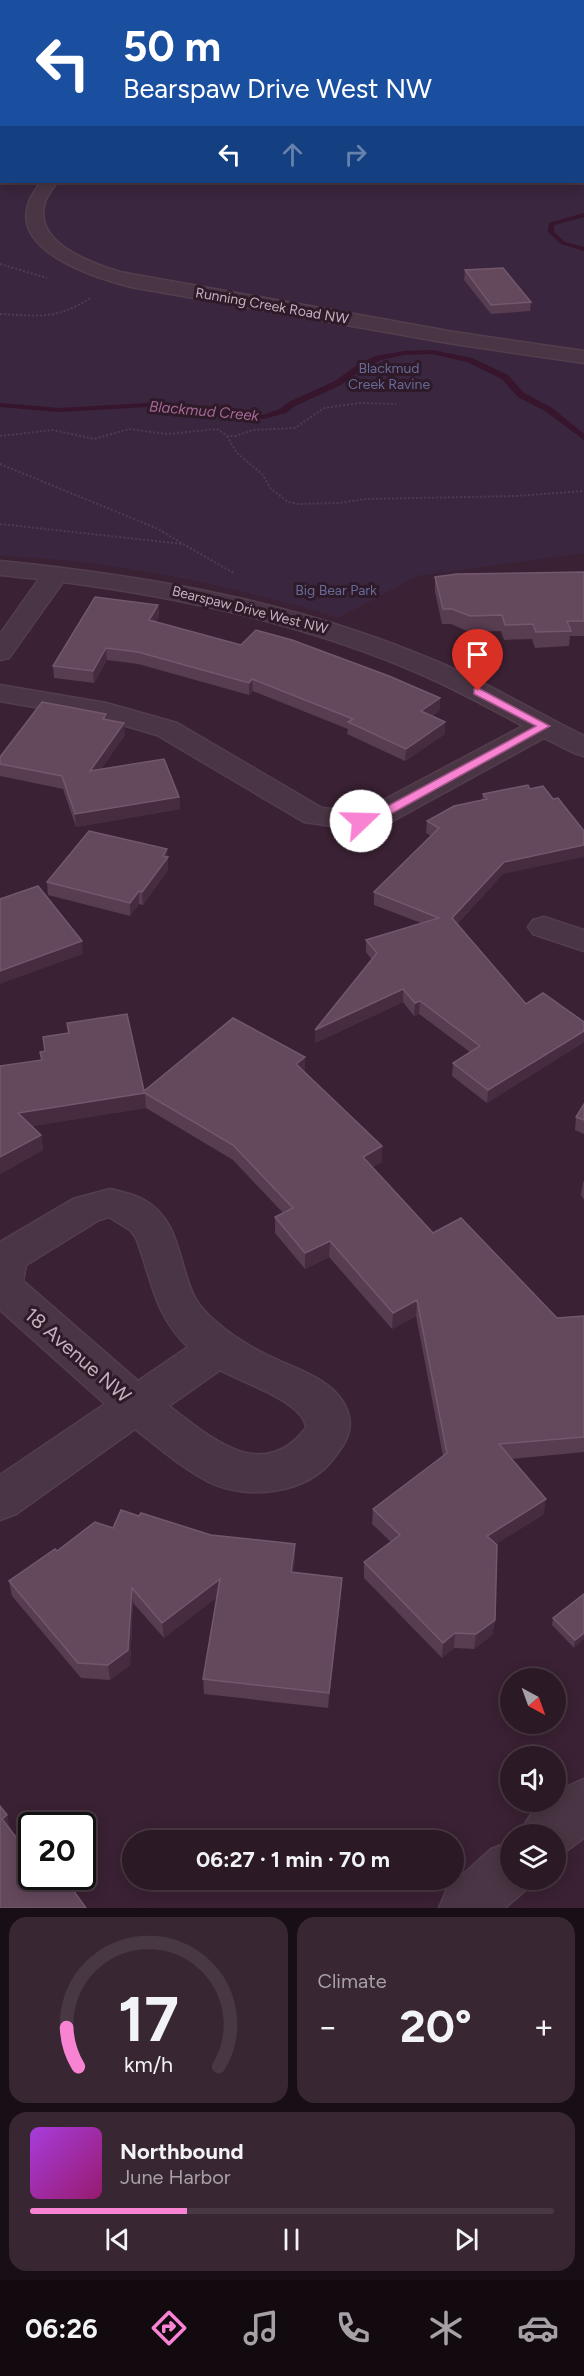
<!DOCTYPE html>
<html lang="en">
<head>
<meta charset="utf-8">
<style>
  :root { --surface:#2c1926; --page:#382632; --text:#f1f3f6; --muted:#a6a0a7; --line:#483843; --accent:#f883d2 }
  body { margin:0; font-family:Figtree,sans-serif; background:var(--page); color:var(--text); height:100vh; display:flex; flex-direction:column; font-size:22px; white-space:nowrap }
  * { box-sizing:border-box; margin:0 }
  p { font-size:20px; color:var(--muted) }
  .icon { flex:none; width:33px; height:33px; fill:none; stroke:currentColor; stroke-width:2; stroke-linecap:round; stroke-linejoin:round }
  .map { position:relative; height:1908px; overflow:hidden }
  .details { display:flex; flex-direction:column; gap:9px; padding:9px; background:#180e15; flex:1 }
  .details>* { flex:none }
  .guide { position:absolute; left:0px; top:0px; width:585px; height:183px; box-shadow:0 3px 15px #0003,0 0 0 2px var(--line); background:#1a4fa0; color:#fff; overflow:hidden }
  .needle { width:39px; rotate:139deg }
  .controls { position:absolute; left:500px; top:1668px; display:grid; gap:12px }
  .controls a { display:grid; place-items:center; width:66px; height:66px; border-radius:50%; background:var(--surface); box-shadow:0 3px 15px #0003,0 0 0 2px var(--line); font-size:30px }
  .speed { position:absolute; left:18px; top:1812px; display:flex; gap:12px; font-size:30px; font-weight:700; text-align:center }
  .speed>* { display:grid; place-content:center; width:78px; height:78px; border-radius:50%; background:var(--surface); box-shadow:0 3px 15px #0003,0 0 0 2px var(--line); line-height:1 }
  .speed .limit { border:3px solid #111; border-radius:9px; background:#fff; color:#111 }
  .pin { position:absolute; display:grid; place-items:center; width:51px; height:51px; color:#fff; margin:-62px -26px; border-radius:50% 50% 50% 0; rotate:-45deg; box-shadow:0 0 6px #0007 }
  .pin .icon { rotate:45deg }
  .me { position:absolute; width:66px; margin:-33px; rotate:69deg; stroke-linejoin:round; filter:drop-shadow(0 0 4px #0008) }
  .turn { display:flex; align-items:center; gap:21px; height:126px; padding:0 24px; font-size:27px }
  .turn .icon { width:78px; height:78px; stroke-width:2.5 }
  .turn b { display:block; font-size:42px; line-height:51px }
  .lanes { display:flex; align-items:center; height:57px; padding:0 24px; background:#0003; justify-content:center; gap:30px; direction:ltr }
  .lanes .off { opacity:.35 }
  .big { font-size:45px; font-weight:700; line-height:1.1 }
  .details .widget { flex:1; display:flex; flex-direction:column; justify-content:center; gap:9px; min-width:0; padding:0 21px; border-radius:18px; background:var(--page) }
  .details .dial { align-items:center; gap:0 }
  .dial svg { height:156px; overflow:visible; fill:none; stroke:var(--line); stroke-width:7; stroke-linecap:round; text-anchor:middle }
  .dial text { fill:var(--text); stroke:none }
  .song { display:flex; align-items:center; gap:18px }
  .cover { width:72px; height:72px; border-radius:9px; background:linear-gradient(135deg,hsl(280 70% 55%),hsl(320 70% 35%)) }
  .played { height:6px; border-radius:3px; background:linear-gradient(90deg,var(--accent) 30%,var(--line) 30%) }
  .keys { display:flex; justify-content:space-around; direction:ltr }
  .heat { display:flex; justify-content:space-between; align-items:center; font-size:33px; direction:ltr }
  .details .tiles { flex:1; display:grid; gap:9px; grid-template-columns:1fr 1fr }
  .widget:last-child { grid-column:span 2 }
  .trip { position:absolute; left:122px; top:1830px; width:342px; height:60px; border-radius:30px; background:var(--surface); box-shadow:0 3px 15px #0003,0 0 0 2px var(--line); font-weight:700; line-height:60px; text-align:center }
  .dock { display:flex; height:96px; justify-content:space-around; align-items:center; background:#120a0f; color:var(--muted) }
  .dock .icon { width:42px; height:42px }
  .dock .current { color:var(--accent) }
  .dock b { font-size:27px; color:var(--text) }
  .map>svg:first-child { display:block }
</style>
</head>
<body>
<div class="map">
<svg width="584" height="1908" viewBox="0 0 584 1908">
  <rect width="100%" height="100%" fill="#3a2133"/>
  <path fill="#3a263e" d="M584,141V553L418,576L339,618C230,585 114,560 0,556V176L2,182H584Z"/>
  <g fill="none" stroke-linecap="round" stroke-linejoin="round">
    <path fill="#37152d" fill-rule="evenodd" d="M584,213V217L554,225V232L565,242L584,247V251L561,244L548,232L549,223Z
      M432,350L472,358L508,375L524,393L551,407L584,434V440L545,411L518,397L502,379L467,362L432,354L404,355L381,360L366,367L341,385L295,406L286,413L263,419L240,414L204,412L165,406L59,412L0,407V403L59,408L165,402L204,408L240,410L263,415L280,409L289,402L335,381L360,363L376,356L404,351Z"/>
    <g stroke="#533e4d" stroke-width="3">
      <path id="minor" d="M439,0H458L438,2Z
        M41,182H57C53,188 47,195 45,202C32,243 91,263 120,272L454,332L584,351V363L454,344L131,287C97,278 10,252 29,202C31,195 37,188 41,182Z
        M0,561C150,576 299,602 438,662C488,683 535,712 584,736V756L574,753L544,738L387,824L361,830L304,822L157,735L102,719L0,701V685L106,703L177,723L322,808L361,812L523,726C489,708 454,688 418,673C304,624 185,598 63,582L9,658L0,660V634L39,579L0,575Z
        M544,917L584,930V951L533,934L528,927L533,920Z
        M110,1189C121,1192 134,1194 144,1200C181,1220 178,1266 195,1298C200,1307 208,1315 216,1322C232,1336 250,1347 269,1356C297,1370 338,1380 348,1413C354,1431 344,1445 334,1458C307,1494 248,1501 209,1482C182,1468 159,1448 135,1429L16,1514L0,1520V1475L105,1404L0,1310V1242L73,1199ZM109,1217L130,1230L136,1238C152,1279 154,1315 188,1347L138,1381L23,1281L26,1265L99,1220ZM220,1370C241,1382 305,1402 306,1428C262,1485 210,1437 169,1406Z
        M584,1779V1838L565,1852L555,1857V1834H521C526,1819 537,1802 555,1802V1795L566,1787Z
        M510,1842V1880H532L529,1887L505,1908H439L447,1889L491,1849Z"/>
    </g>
    <g stroke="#533e4d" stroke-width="3">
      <path id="major" d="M338,0H353L354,2H339Z
        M370,0H385L386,2H371Z
        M488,0H502L487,2Z"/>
    </g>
    <path stroke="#4e3c53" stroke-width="2" stroke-dasharray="2 2" stroke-linecap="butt" d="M0,264L47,278
      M0,314C41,316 56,320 92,297
      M0,436L53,430L94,439L129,429L167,434L217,429L227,436H236L253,430L295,428L324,408L360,403L396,404
      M227,436L237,453L262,474L271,489L288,502L298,504L339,503L366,499L515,496L584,491
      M0,464L156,528L235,574
      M0,524L183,544"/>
    <use href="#minor" fill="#4a3544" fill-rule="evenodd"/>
    <use href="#major" fill="#6a5363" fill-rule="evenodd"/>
  </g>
  <path fill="#583c50" d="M465,270L531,302L530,311L491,314L464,280Z
    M584,572V636H570L569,646L535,648L532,639L504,640L501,631L469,632L451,624H442L435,592V577Z
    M158,605L159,616L155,622L440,710L432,716L445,734L405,761L347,734L348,729L253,691L249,695L138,664L107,660L94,683L54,678L53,666Z
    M107,720L125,735L101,769L179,797L180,809L76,827L63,789L0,776V757Z
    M528,785L503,874L457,924L526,1004L584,1022V1042L487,1103L452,1076L453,1063L470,1052L419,1014L414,1016L403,1002L315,1043V1030L372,960L366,952V940L421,923L374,905V892L431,836L426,833L427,821L482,800L483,794Z
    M167,849L168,870L143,905L139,904L130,916L48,895L47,882Z
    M67,1023L144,1091L305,1072L382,1162L372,1167L433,1233L557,1318L584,1316V1452L511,1459L544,1514L496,1544L495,1620L492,1635L474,1649L454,1648L442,1658L364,1578V1562L391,1542L372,1524L373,1509L443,1456L416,1316L392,1329L329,1257L305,1269L275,1233V1217L283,1213L233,1160L146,1108L32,1126L41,1135L43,1150L0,1174L41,1061L40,1052L45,1051L43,1037L68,1033Z
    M584,1104V1134L575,1130L576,1117Z
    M584,1181V1200L581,1195L583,1182Z
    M139,1516L211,1535L295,1559L293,1572L341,1593L328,1708L204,1694L203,1679L217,1597L164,1638L133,1603L130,1665L110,1680L81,1678L12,1596L9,1581L57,1551L113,1528Z
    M584,1594L574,1648L552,1625L553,1618Z"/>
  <path fill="#472c40" d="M158,605L159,616L150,632L149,620Z
    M106,648L107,660L94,683L93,671Z
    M252,679L253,691L249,695V683Z
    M440,698V710L420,723L421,711Z
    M445,722V734L405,761L406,749Z
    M124,723L125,735L91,784L90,771Z
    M179,797L180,809L76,827L75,814Z
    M584,845V857L503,874L451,930L452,918L504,862Z
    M167,849L168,870L143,905L142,892L163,856Z
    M139,891V904L130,916V903Z
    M82,941L83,954L0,984V971Z
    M403,989V1002L315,1043V1030Z
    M420,1001L419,1014L414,1016L415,1003Z
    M584,1031V1042L487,1103L488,1090Z
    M305,1057V1072L296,1064Z
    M145,1093L146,1108L21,1128L18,1113Z
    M41,1135L43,1150L0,1174V1157Z
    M382,1146V1162L362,1172L363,1157Z
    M330,1241L329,1257L305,1269V1253Z
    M417,1300L416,1316L392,1329L393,1313Z
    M546,1499L544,1514L485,1551L487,1536Z
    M295,1544V1559L291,1587V1572Z
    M342,1578L341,1593L328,1708L329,1693Z
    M220,1579L221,1594L164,1638L162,1623Z
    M132,1588L133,1603L130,1665L110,1680L108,1665Z
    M495,1620L492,1635L474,1649L476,1634Z
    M455,1633L454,1648L442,1658L443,1643Z
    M584,1633V1639L574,1648L575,1640Z
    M7,1815L10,1829L2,1819Z"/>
  <path fill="#64485c" stroke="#73586c" stroke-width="1.5" d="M0,0H207V2H2V57H0Z
    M562,0H584V25V2H554Z
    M0,67H2V149H0Z
    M503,268L531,302L491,305L465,270Z
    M584,572V621H567L571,631L536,632L533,624L505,625L502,615L470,616L452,609H443L435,577L457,574Z
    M95,597L158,605L149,620L241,645L256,630L292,640L389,676L440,698L421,711L445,722L406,749L348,722L353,719L252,679L249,683L138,652L106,648L93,671L53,666Z
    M42,702L106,714L103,719L124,723L90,771L164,759L179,797L75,814L62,776L0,764V757Z
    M528,785L530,789L543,786L553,799L558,798L584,831V845L504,862L452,918L526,1004L543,993L584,1022V1031L488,1090L453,1063L480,1046L420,1001L415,1003L403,989L315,1030L377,953L366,940L439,918L374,892L439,828L427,821L454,806L487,799L483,794Z
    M89,831L167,849L163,856L168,857L142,892L139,891L130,903L47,882Z
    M38,886L82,941L0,971V899Z
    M127,1014L144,1091L233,1018L305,1057L296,1064L382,1146L363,1157L433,1233L461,1218L557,1318L584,1316V1437L499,1444L546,1499L487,1536L497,1545L495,1620L476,1634L455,1633L443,1643L364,1562L400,1535L373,1509L447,1453L417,1300L393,1313L330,1241L305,1253L275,1217L293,1208L233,1145L145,1093L18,1113L41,1135L0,1157V1066L42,1060L40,1052L45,1051L43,1037L69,1033L67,1023Z
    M584,1104V1120L576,1117Z
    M121,1510L139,1516L141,1513L211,1535L295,1544L291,1572L342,1578L329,1693L203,1679L220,1579L162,1623L132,1588L128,1650L108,1665L78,1663L9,1581L55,1549L57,1551L95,1522L113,1528Z
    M584,1594V1633L575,1640L553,1618Z
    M0,1806L7,1815L2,1819L32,1858V1876H45L51,1885L62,1876H63L86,1908H0Z"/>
  <path fill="#f883d2" stroke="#a15588" stroke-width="1.5" d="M478,688L550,726L380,820L357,824L355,821L357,819L371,815L536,726L474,694V689Z"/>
  <g text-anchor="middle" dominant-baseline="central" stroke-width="6" stroke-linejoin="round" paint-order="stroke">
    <g font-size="14" fill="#c6b0bf" stroke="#2f1a29">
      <text transform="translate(272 306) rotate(10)">Running Creek Road NW</text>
      <text transform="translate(250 610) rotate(14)">Bearspaw Drive West NW</text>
    </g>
    <g font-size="14" fill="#676a97" stroke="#2f1a29">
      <text x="389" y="368">Blackmud<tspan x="389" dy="16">Creek Ravine</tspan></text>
      <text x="336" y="590">Big Bear Park</text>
    </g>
    <g font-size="15" font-style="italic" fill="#a66994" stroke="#2f1a29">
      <text transform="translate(204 411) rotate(5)">Blackmud Creek</text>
    </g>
    <g font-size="20" fill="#c6b0bf" stroke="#2f1a29">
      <text transform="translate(78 1355) rotate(41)">18 Avenue NW</text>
    </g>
  </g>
</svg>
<div class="controls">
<a><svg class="needle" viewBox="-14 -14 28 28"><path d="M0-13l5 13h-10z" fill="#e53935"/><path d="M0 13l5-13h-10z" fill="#a6a0a7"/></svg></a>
<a><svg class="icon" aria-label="sound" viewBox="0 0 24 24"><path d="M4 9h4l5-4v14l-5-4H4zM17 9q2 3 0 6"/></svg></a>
<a><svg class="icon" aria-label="layers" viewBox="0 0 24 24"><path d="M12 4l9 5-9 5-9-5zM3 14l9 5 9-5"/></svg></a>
</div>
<div class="speed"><div class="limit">20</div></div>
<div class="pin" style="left:478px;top:691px;background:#d93025"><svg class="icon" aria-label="arrive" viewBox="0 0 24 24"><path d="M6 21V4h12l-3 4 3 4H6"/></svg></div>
<svg class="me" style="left:361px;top:821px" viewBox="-20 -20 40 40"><circle r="19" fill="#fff"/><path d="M0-13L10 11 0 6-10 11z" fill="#f883d2"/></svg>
<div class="trip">06:27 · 1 min · 70 m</div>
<div class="guide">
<div class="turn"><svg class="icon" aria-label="left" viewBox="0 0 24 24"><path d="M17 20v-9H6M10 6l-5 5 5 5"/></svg><div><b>50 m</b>Bearspaw Drive West NW</div></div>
<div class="lanes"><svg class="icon" aria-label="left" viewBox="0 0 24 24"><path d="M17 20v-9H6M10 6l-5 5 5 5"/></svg><svg class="icon off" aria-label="ahead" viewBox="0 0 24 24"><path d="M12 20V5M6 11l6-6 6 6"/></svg><svg class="icon off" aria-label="right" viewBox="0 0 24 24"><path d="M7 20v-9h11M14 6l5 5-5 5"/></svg></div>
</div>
</div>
<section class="details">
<div class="tiles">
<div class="widget dial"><svg viewBox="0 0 100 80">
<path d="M14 69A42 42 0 1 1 86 69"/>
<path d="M14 69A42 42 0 0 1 8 49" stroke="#f883d2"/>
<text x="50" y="56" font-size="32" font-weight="700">17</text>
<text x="50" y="72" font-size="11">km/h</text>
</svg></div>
<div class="widget"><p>Climate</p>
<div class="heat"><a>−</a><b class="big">20°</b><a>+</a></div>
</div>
<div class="widget">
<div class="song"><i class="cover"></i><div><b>Northbound</b><p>June Harbor</p></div></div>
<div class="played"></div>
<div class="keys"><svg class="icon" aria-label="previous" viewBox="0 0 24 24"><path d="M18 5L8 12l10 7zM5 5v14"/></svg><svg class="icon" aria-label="pause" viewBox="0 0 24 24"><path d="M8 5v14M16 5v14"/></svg><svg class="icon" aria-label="next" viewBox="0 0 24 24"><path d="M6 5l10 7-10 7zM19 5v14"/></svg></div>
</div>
</div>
</section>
<nav class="dock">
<b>06:26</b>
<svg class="icon current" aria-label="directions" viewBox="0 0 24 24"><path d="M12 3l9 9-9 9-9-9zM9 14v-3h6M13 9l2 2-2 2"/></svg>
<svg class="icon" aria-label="music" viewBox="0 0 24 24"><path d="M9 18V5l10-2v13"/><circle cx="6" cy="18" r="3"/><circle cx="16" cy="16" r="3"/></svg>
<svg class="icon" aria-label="phone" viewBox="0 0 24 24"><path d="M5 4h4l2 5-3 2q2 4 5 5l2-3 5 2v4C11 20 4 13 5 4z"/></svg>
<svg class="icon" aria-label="climate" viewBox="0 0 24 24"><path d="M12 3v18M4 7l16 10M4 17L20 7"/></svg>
<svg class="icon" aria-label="car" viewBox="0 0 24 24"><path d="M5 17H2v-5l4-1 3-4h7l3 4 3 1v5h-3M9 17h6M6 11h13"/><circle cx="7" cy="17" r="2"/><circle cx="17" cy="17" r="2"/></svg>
</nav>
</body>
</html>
